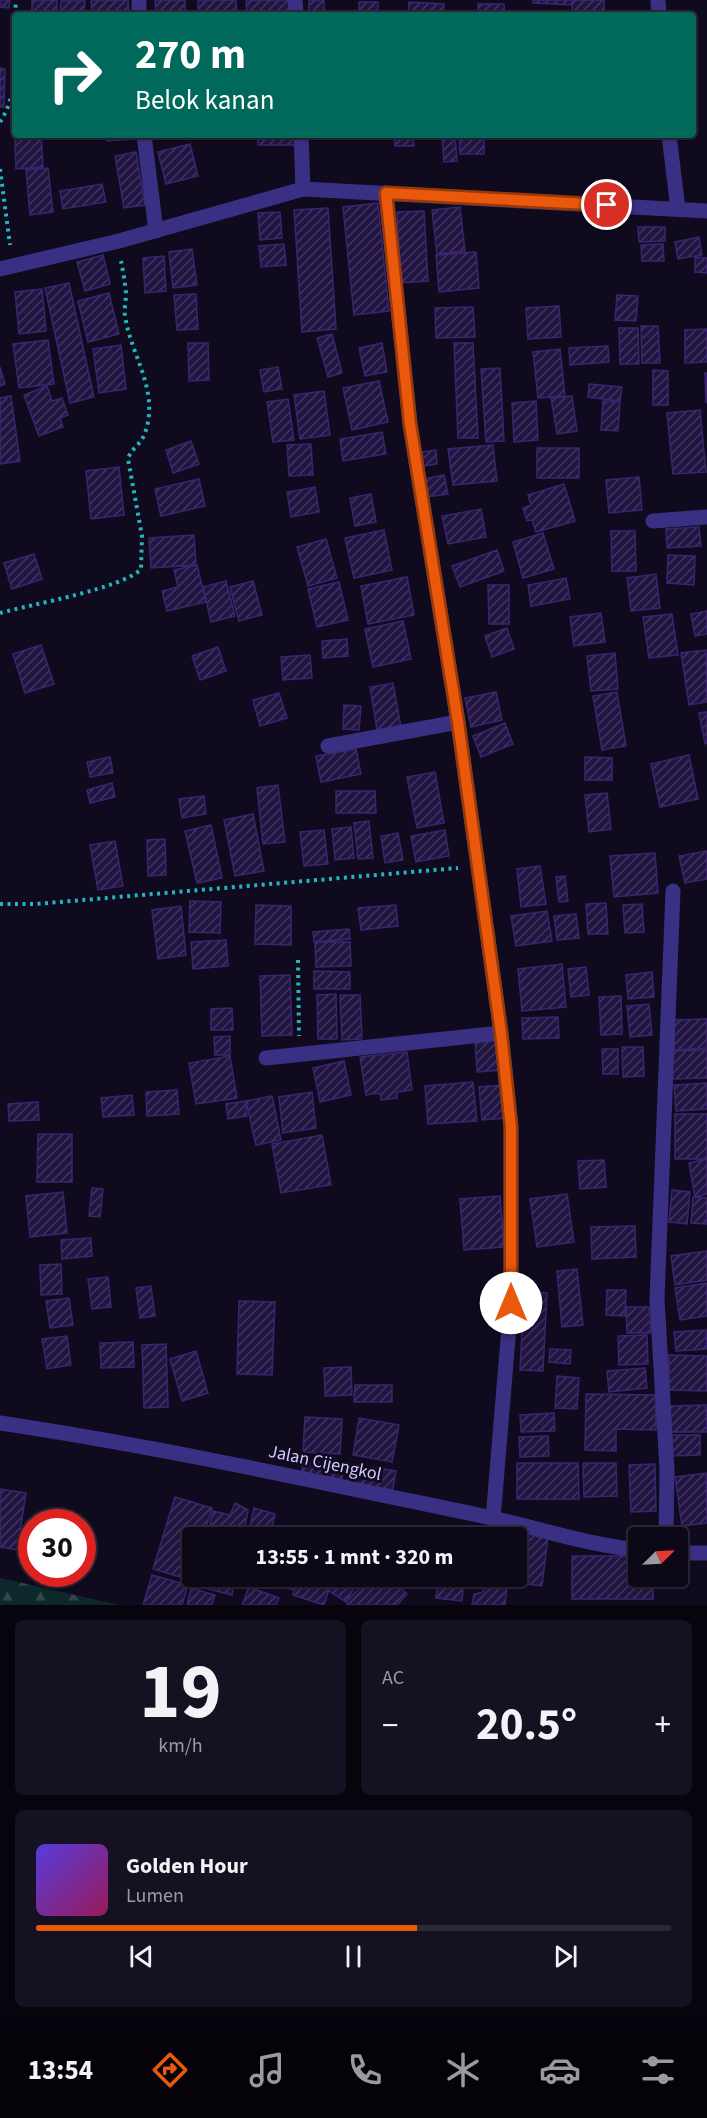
<!DOCTYPE html>
<html lang="id">
<head>
<meta charset="utf-8">
<style>
  :root { --surface:#0c0817; --page:#151120; --text:#f1f3f6; --muted:#9a9aa1; --line:#2c2936; --accent:#ea580c }
  body { margin:0; font-family:"Source Sans 3",sans-serif; background:var(--page); color:var(--text); height:100vh; display:flex; flex-direction:column; font-size:22px; white-space:nowrap }
  * { box-sizing:border-box; margin:0 }
  p { font-size:20px; color:var(--muted) }
  .icon { flex:none; width:33px; height:33px; fill:none; stroke:currentColor; stroke-width:2; stroke-linecap:round; stroke-linejoin:round }
  .map { position:relative; height:1605px; overflow:hidden }
  .details { display:flex; flex-direction:column; gap:15px; padding:15px; background:#07040d; flex:1 }
  .details>* { flex:none }
  .banner { position:absolute; left:12px; top:12px; width:684px; height:126px; border-radius:6px; box-shadow:0 2px 4px #0004,0 0 0 2px var(--line); background:#00695c; color:#fff; overflow:hidden }
  .needle { width:39px; rotate:66deg }
  .tools { position:absolute; left:628px; top:1527px; display:grid; gap:12px }
  .tools a { display:grid; place-items:center; width:60px; height:60px; border-radius:6px; background:var(--surface); box-shadow:0 2px 4px #0004,0 0 0 2px var(--line); font-size:30px }
  .speed { position:absolute; left:18px; top:1509px; display:flex; gap:12px; font-size:30px; font-weight:700; text-align:center }
  .speed>* { display:grid; place-content:center; width:78px; height:78px; border-radius:50%; background:var(--surface); box-shadow:0 2px 4px #0004,0 0 0 2px var(--line); line-height:1 }
  .speed .limit { border:9px solid #d22; background:#fff; color:#111 }
  .pin { position:absolute; display:grid; place-items:center; width:51px; height:51px; color:#fff; margin:-26px; border:3px solid #fff; border-radius:50%; box-shadow:0 2px 6px #0007 }
  .me { position:absolute; width:66px; margin:-33px; rotate:0deg; stroke-linejoin:round; filter:drop-shadow(0 0 4px #0008) }
  .turn { display:flex; align-items:center; gap:21px; height:126px; padding:0 24px; font-size:27px }
  .turn .icon { width:78px; height:78px; stroke-width:2.5 }
  .turn b { display:block; font-size:42px; line-height:51px }
  .big { font-size:45px; font-weight:700; line-height:1.1 }
  .details .widget { flex:1; display:flex; flex-direction:column; justify-content:center; gap:9px; min-width:0; padding:0 21px; border-radius:9px; background:var(--page) }
  .details .dial { align-items:center; gap:0 }
  .dial b { font-size:78px; line-height:1 }
  .song { display:flex; align-items:center; gap:18px }
  .cover { width:72px; height:72px; border-radius:9px; background:linear-gradient(135deg,hsl(250 70% 55%),hsl(330 70% 35%)) }
  .played { height:6px; border-radius:3px; background:linear-gradient(90deg,var(--accent) 60%,var(--line) 60%) }
  .keys { display:flex; justify-content:space-around; direction:ltr }
  .heat { display:flex; justify-content:space-between; align-items:center; font-size:33px; direction:ltr }
  .details .tiles { flex:1; display:grid; gap:15px; grid-template-columns:1fr 1fr }
  .widget:last-child { grid-column:span 2 }
  .trip { position:absolute; left:182px; top:1527px; width:345px; height:60px; border-radius:6px; background:var(--surface); box-shadow:0 2px 4px #0004,0 0 0 2px var(--line); font-weight:700; line-height:60px; text-align:center }
  .tabs { display:flex; height:96px; justify-content:space-around; align-items:center; background:#050309; color:var(--muted) }
  .tabs .icon { width:42px; height:42px }
  .tabs .selected { color:var(--accent) }
  .tabs b { font-size:27px; color:var(--text) }
  .map>svg:first-child { display:block }
</style>
</head>
<body>
<div class="map">
<svg width="707" height="1605" viewBox="0 0 707 1605">
  <defs>
    <pattern id="forest-firs" width="22" height="20" patternUnits="userSpaceOnUse" patternTransform="scale(1.5)"><rect width="22" height="20" fill="#0d282a"/><path d="M5 1l3.5 6h-7zM16 11l3.5 6h-7z" fill="#2f464a"/></pattern>
    <pattern id="building-hatch" width="6" height="6" patternUnits="userSpaceOnUse" patternTransform="scale(1.5)"><rect width="6" height="6" fill="#221442"/><path d="M-1 1l2-2M0 6l6-6M5 7l2-2" fill="none" stroke="#41355e"/></pattern>
  </defs>
  <rect width="100%" height="100%" fill="#100a1f"/>
  <path fill="url(#forest-firs)" d="M0,1578L119,1605H0Z"/>
  <path fill="url(#building-hatch)" stroke="#3a2471" stroke-width="1.5" d="M0,0H10L9,8L0,7Z
    M32,0H57V15H32Z
    M91,0H128L129,15H92Z
    M155,0H185V15H156Z
    M198,0H236L237,15H198Z
    M246,0H290V15H247Z
    M309,0H324V15H309Z
    M533,0H572V5L533,3Z
    M572,0H604V15H572Z
    M61,1H85L84,15H60Z
    M359,2H378V15H359Z
    M409,2L444,4L443,15H408Z
    M478,4H504L505,15H478Z
    M541,11L562,12V15H541Z
    M0,68L5,69L4,107H0Z
    M14,125L15,135H41L43,167L16,169Z
    M106,135H134L135,139L107,141Z
    M258,135H295V145H258Z
    M349,135H381V138L349,137Z
    M394,135H413L414,146H395Z
    M455,135L457,161L444,162L442,136Z
    M459,135H484V154H460Z
    M190,144L198,176L166,184L158,152Z
    M136,152L145,205L124,208L115,156Z
    M48,168L53,212L30,215L26,170Z
    M102,184L106,202L63,209L60,191Z
    M378,203L389,311L354,315L343,207Z
    M460,207L465,251L437,254L432,210Z
    M328,208L336,329L302,332L294,210Z
    M424,211L428,281L401,283L397,212Z
    M280,212L282,238L260,240L258,213Z
    M638,227H665V241L639,242Z
    M699,237L702,255L678,259L675,242Z
    M284,244L286,265L261,267L259,246Z
    M663,244L664,261H642L641,245Z
    M192,249L197,285L173,288L169,252Z
    M476,252L479,288L439,292L436,255Z
    M103,255L110,284L85,291L77,262Z
    M164,256L166,291L145,293L143,258Z
    M695,257L707,258V273L695,272Z
    M69,283L94,397L70,403L45,288Z
    M42,289L46,331L19,334L15,292Z
    M109,293L119,334L88,342L78,301Z
    M196,294L198,329L177,330L174,295Z
    M617,295L638,296L636,321L615,320Z
    M559,306L561,337L528,339L526,308Z
    M473,307L475,337L436,338L435,308Z
    M641,326H658L660,363H642Z
    M619,328H638L639,364H620Z
    M707,329V362L685,363V330Z
    M332,334L342,373L328,377L317,338Z
    M48,340L54,384L19,388L13,344Z
    M188,343H208L209,380L189,381Z
    M382,343L387,372L365,376L359,348Z
    M454,343H473L478,438H458Z
    M121,345L126,389L99,393L93,349Z
    M608,346L609,362L570,365L569,348Z
    M560,349L565,396L538,398L533,352Z
    M0,367L5,384L0,386Z
    M278,367L282,389L264,392L260,370Z
    M500,368L504,441L486,442L481,369Z
    M653,370L668,371V405H653Z
    M705,373H707L706,403Z
    M379,381L388,422L352,430L343,388Z
    M589,384L622,387L620,401L588,397Z
    M47,386L52,401L62,398L68,415L60,418L63,427L39,436L24,395Z
    M324,391L330,435L300,439L294,395Z
    M11,396L20,461L0,464V398Z
    M572,396L577,431L557,434L551,398Z
    M288,399L294,440L273,442L267,402Z
    M536,401L538,440L514,442L512,403Z
    M603,401L620,402L618,431L601,430Z
    M700,410L706,472L673,474L667,413Z
    M382,432L386,454L343,461L340,439Z
    M191,441L199,464L173,473L166,450Z
    M311,444L313,475L289,476L287,445Z
    M493,445L497,481L453,485L448,449Z
    M537,448H579V478H537Z
    M436,450L437,464L423,466L422,452Z
    M119,467L124,515L91,519L86,471Z
    M444,475L448,494L427,497L424,479Z
    M639,477L642,510L609,513L606,480Z
    M199,479L205,506L161,516L155,489Z
    M564,484L575,521L536,532L532,520L527,521L523,508L531,505L528,495Z
    M315,487L319,512L291,517L287,492Z
    M371,494L376,522L355,526L350,498Z
    M481,509L486,537L448,544L442,516Z
    M699,527L701,546L667,548L666,529Z
    M384,530L392,570L354,578L345,538Z
    M611,531H635L636,571H612Z
    M543,533L554,569L523,578L513,542Z
    M194,535L196,565L151,568L149,538Z
    M326,539L337,578L308,586L297,547Z
    M497,550L504,571L460,587L452,566Z
    M34,554L42,579L12,589L4,563Z
    M668,555L695,556L694,585L667,583Z
    M197,565L206,602L167,611L162,591L178,587L174,570Z
    M656,574L660,608L631,611L627,578Z
    M407,577L414,615L368,624L361,586Z
    M566,578L570,599L531,606L528,585Z
    M226,581L235,616L211,622L203,587Z
    M253,581L262,615L239,621L230,587Z
    M339,582L348,620L317,627L308,589Z
    M488,585H509V624H489Z
    M707,611V634L695,636L691,614Z
    M601,613L605,642L574,646L570,617Z
    M672,614L678,655L649,658L643,617Z
    M403,621L411,659L373,667L365,629Z
    M507,628L514,649L492,657L485,636Z
    M347,639L348,656L323,658L322,641Z
    M41,645L54,684L25,693L13,654Z
    M218,647L226,671L200,680L192,656Z
    M706,650L707,702L689,705L681,653Z
    M615,653L618,689L591,691L587,656Z
    M310,655L312,678L283,680L281,657Z
    M393,683L401,727L377,730L370,687Z
    M496,692L502,720L471,727L465,698Z
    M617,692L626,746L602,750L593,696Z
    M279,693L287,718L260,726L253,700Z
    M344,705L361,706L359,730L343,729Z
    M707,712V743L705,744L699,713Z
    M505,723L513,744L481,757L473,736Z
    M356,749L361,774L321,782L316,756Z
    M689,755L698,799L660,807L651,764Z
    M110,757L113,773L90,777L87,762Z
    M585,757L612,758V780H585Z
    M435,772L444,823L417,828L407,777Z
    M112,783L115,797L90,803L87,790Z
    M278,785L285,842L263,844L257,788Z
    M336,791H375L376,813H336Z
    M607,793L611,829L589,832L585,795Z
    M204,796L206,814L182,818L179,799Z
    M253,814L264,871L235,876L224,820Z
    M369,821L373,858L358,859L354,823Z
    M211,825L222,878L197,883L185,831Z
    M351,827L354,858L335,860L332,829Z
    M324,830L328,864L304,866L300,832Z
    M445,830L449,856L416,862L411,836Z
    M398,833L403,860L385,863L381,836Z
    M165,839L166,875L148,876L147,840Z
    M115,841L123,886L98,890L90,845Z
    M707,851V879L685,883L679,856Z
    M655,853L658,893L614,897L610,856Z
    M540,866L546,904L521,907L517,869Z
    M565,876L568,901L559,902L556,877Z
    M190,901L221,902L220,933L189,932Z
    M606,903L608,934H588L586,904Z
    M642,904L644,932L625,933L623,905Z
    M256,905L291,906V945L255,944Z
    M396,905L398,926L361,930L358,908Z
    M181,906L186,955L158,959L152,910Z
    M547,911L552,941L516,946L511,916Z
    M576,914L579,938L557,940L554,916Z
    M349,929L350,939L314,942L313,932Z
    M226,940L228,966L193,969L191,942Z
    M315,942H350L351,966L316,967Z
    M562,964L566,1007L522,1011L518,969Z
    M586,967L589,995L571,997L568,969Z
    M314,971L350,972V989H314Z
    M652,972L654,997L628,999L626,975Z
    M290,975L292,1035L262,1036L260,976Z
    M336,994L337,1039H318L317,995Z
    M340,995H360L362,1039L342,1040Z
    M621,996L622,1034L601,1035L599,997Z
    M649,1004L652,1035L630,1037L627,1006Z
    M232,1008L233,1030H211V1009Z
    M558,1017L559,1038L523,1039L522,1018Z
    M707,1019V1048L674,1050L673,1020Z
    M230,1036V1055H215L214,1037Z
    M501,1037L503,1070L477,1072L475,1039Z
    M622,1047H643L644,1076L623,1077Z
    M602,1049H618V1074H603Z
    M707,1050V1078L672,1079L671,1051Z
    M407,1052L412,1090L397,1092V1098L381,1100L380,1093L366,1095L360,1057Z
    M230,1056L237,1098L196,1104L189,1063Z
    M344,1061L351,1095L320,1102L313,1068Z
    M473,1082L477,1121L428,1124L425,1086Z
    M707,1083V1109L676,1111L674,1085Z
    M503,1085L506,1118L482,1120L479,1087Z
    M177,1090L179,1114L147,1116L146,1092Z
    M312,1092L316,1128L283,1133L279,1097Z
    M132,1095L134,1115L103,1117L101,1098Z
    M272,1096L281,1140L256,1145L246,1101Z
    M245,1101L247,1116L228,1119L226,1104Z
    M38,1102L39,1120L9,1121L8,1104Z
    M675,1114H707V1159H675Z
    M38,1134H72V1182H37Z
    M322,1135L331,1185L281,1193L272,1144Z
    M707,1159V1194L695,1197L689,1163Z
    M604,1160L606,1187L580,1189L578,1161Z
    M92,1188L103,1189L100,1217L89,1216Z
    M672,1190L690,1192L687,1224L669,1222Z
    M63,1192L67,1233L30,1237L26,1196Z
    M567,1194L574,1242L537,1247L530,1199Z
    M500,1196L504,1247L464,1250L460,1199Z
    M693,1197L707,1198V1224L691,1223Z
    M635,1226L636,1257L592,1259L591,1227Z
    M91,1238L92,1256L62,1259L61,1240Z
    M707,1251V1280L675,1285L671,1256Z
    M61,1264L62,1294L41,1295L40,1265Z
    M577,1269L583,1325L562,1327L557,1271Z
    M108,1277L111,1307L92,1309L88,1279Z
    M707,1283V1316L680,1320L675,1288Z
    M151,1286L155,1316L140,1318L136,1288Z
    M607,1290H626L625,1316L606,1315Z
    M524,1291L547,1293L543,1371L520,1370Z
    M69,1298L73,1325L50,1328L46,1301Z
    M239,1301L275,1302L272,1375L237,1374Z
    M626,1307H649L651,1333H627Z
    M706,1330L707,1349L676,1351L674,1332Z
    M647,1335L648,1364L619,1365L618,1336Z
    M67,1336L71,1365L47,1369L42,1339Z
    M133,1342L134,1367L101,1368L100,1343Z
    M166,1344L168,1407L144,1408L142,1345Z
    M550,1349L571,1350L570,1364L549,1362Z
    M196,1351L208,1393L182,1401L170,1359Z
    M669,1355L707,1356V1391L669,1390Z
    M351,1367L352,1395L325,1396L324,1368Z
    M645,1368L647,1388L609,1392L607,1371Z
    M557,1376L579,1378L577,1409L555,1408Z
    M355,1385H392V1402H354Z
    M586,1394L656,1395V1430L616,1429V1451L585,1450Z
    M706,1405L707,1432H670V1406Z
    M554,1413L555,1431L521,1432L520,1415Z
    M305,1417L342,1419L340,1454L303,1452Z
    M359,1418L399,1425L392,1462L353,1455Z
    M671,1435H700V1455L672,1456Z
    M548,1436L549,1456L520,1457L519,1437Z
    M304,1459L344,1468L341,1484L301,1475Z
    M517,1463H578L579,1499H517Z
    M583,1463H616L617,1496L584,1497Z
    M349,1464L396,1471L392,1494L346,1487Z
    M655,1464L656,1511L631,1512L629,1465Z
    M706,1473L707,1523L682,1526L675,1477Z
    M0,1489L26,1493L17,1550L0,1547Z
    M175,1497L212,1508L203,1538H192L190,1580L153,1569Z
    M235,1503L248,1510L243,1538H207L213,1511L230,1515Z
    M254,1508L275,1514L269,1538L248,1535Z
    M275,1527L308,1537V1538H272Z
    M518,1533L548,1536L542,1586L512,1582L513,1576H516Z
    M572,1556H639V1576H653V1599H572Z
    M152,1575L188,1585L182,1605H143Z
    M195,1576H236L232,1595L193,1585Z
    M262,1576H297L294,1590L261,1580Z
    M298,1576H333L324,1605L293,1595Z
    M337,1576H361L346,1602L329,1591Z
    M371,1576H389L407,1594L397,1605H348L346,1602Z
    M438,1576H464L462,1601L436,1598Z
    M484,1584L507,1586L505,1605H472L474,1594L483,1592Z
    M249,1587L279,1598L276,1605H242Z
    M191,1588L215,1595L212,1605H187Z"/>
  <g fill="none" stroke-linecap="round" stroke-linejoin="round">
    <path stroke="#21b7bb" stroke-width="4" stroke-dasharray="3 4.5" stroke-linecap="butt" d="M15,15L16,0
      M0,122C19,93 14,62 15,30
      M0,169L10,245
      M0,613C29,605 124,588 141,569L142,536L128,459C131,448 141,445 145,433C160,391 131,356 125,316C124,309 126,301 126,293C125,282 123,271 121,261
      M0,904H36L458,868
      M298,960L299,1036"/>
    <path stroke="#3a3083" stroke-width="15" d="M139,0V15
      M295,0L296,15
      M658,0L659,15
      M144,135L156,231
      M301,135L303,189
      M669,135L678,209
      M386,193L410,424L458,722L501,1033L511,1127V1303L493,1519
      M0,269L119,241L303,189L707,211
      M653,521L707,517
      M328,746L458,722
      M266,1058L501,1033
      M0,1423C166,1448 329,1484 492,1518C542,1529 588,1545 639,1550
      M666,1538L667,1470L657,1299L673,891
      M678,1553H707"/>
  </g>
  <g fill="none" stroke-linecap="round" stroke-linejoin="round">
    <g stroke="#983908" stroke-width="15">
      <path id="route" d="M511,1303V1127L501,1033L458,722L410,424L386,193L607,205"/>
    </g>
    <use href="#route" stroke="#ea580c" stroke-width="10"/>
  </g>
  <g text-anchor="middle" dominant-baseline="central" stroke-width="6" stroke-linejoin="round" paint-order="stroke">
    <g font-size="18" fill="#d4c9ff" stroke="#100a1f">
      <text transform="translate(325 1463) rotate(12)">Jalan Cijengkol</text>
    </g>
  </g>
</svg>
<div class="tools">
<a><svg class="needle" viewBox="-14 -14 28 28"><path d="M0-13l5 13h-10z" fill="#e53935"/><path d="M0 13l5-13h-10z" fill="#9a9aa1"/></svg></a>
</div>
<div class="speed"><div class="limit">30</div></div>
<div class="pin" style="left:607px;top:205px;background:#d93025"><svg class="icon" aria-label="arrive" viewBox="0 0 24 24"><path d="M6 21V4h12l-3 4 3 4H6"/></svg></div>
<svg class="me" style="left:511px;top:1303px" viewBox="-20 -20 40 40"><circle r="19" fill="#fff"/><path d="M0-13L10 11 0 6-10 11z" fill="#ea580c"/></svg>
<div class="trip">13:55 · 1 mnt · 320 m</div>
<div class="banner">
<div class="turn"><svg class="icon" aria-label="right" viewBox="0 0 24 24"><path d="M7 20v-9h11M14 6l5 5-5 5"/></svg><div><b>270 m</b>Belok kanan</div></div>
</div>
</div>
<section class="details">
<div class="tiles">
<div class="widget dial"><b>19</b><p>km/h</p></div>
<div class="widget"><p>AC</p>
<div class="heat"><a>−</a><b class="big">20.5°</b><a>+</a></div>
</div>
<div class="widget">
<div class="song"><i class="cover"></i><div><b>Golden Hour</b><p>Lumen</p></div></div>
<div class="played"></div>
<div class="keys"><svg class="icon" aria-label="previous" viewBox="0 0 24 24"><path d="M18 5L8 12l10 7zM5 5v14"/></svg><svg class="icon" aria-label="pause" viewBox="0 0 24 24"><path d="M8 5v14M16 5v14"/></svg><svg class="icon" aria-label="next" viewBox="0 0 24 24"><path d="M6 5l10 7-10 7zM19 5v14"/></svg></div>
</div>
</div>
</section>
<nav class="tabs">
<b>13:54</b>
<svg class="icon selected" aria-label="directions" viewBox="0 0 24 24"><path d="M12 3l9 9-9 9-9-9zM9 14v-3h6M13 9l2 2-2 2"/></svg>
<svg class="icon" aria-label="music" viewBox="0 0 24 24"><path d="M9 18V5l10-2v13"/><circle cx="6" cy="18" r="3"/><circle cx="16" cy="16" r="3"/></svg>
<svg class="icon" aria-label="phone" viewBox="0 0 24 24"><path d="M5 4h4l2 5-3 2q2 4 5 5l2-3 5 2v4C11 20 4 13 5 4z"/></svg>
<svg class="icon" aria-label="climate" viewBox="0 0 24 24"><path d="M12 3v18M4 7l16 10M4 17L20 7"/></svg>
<svg class="icon" aria-label="car" viewBox="0 0 24 24"><path d="M5 17H2v-5l4-1 3-4h7l3 4 3 1v5h-3M9 17h6M6 11h13"/><circle cx="7" cy="17" r="2"/><circle cx="17" cy="17" r="2"/></svg>
<svg class="icon" aria-label="filters" viewBox="0 0 24 24"><path d="M4 7h16M4 17h16"/><circle cx="9" cy="7" r="2"/><circle cx="15" cy="17" r="2"/></svg>
</nav>
</body>
</html>
